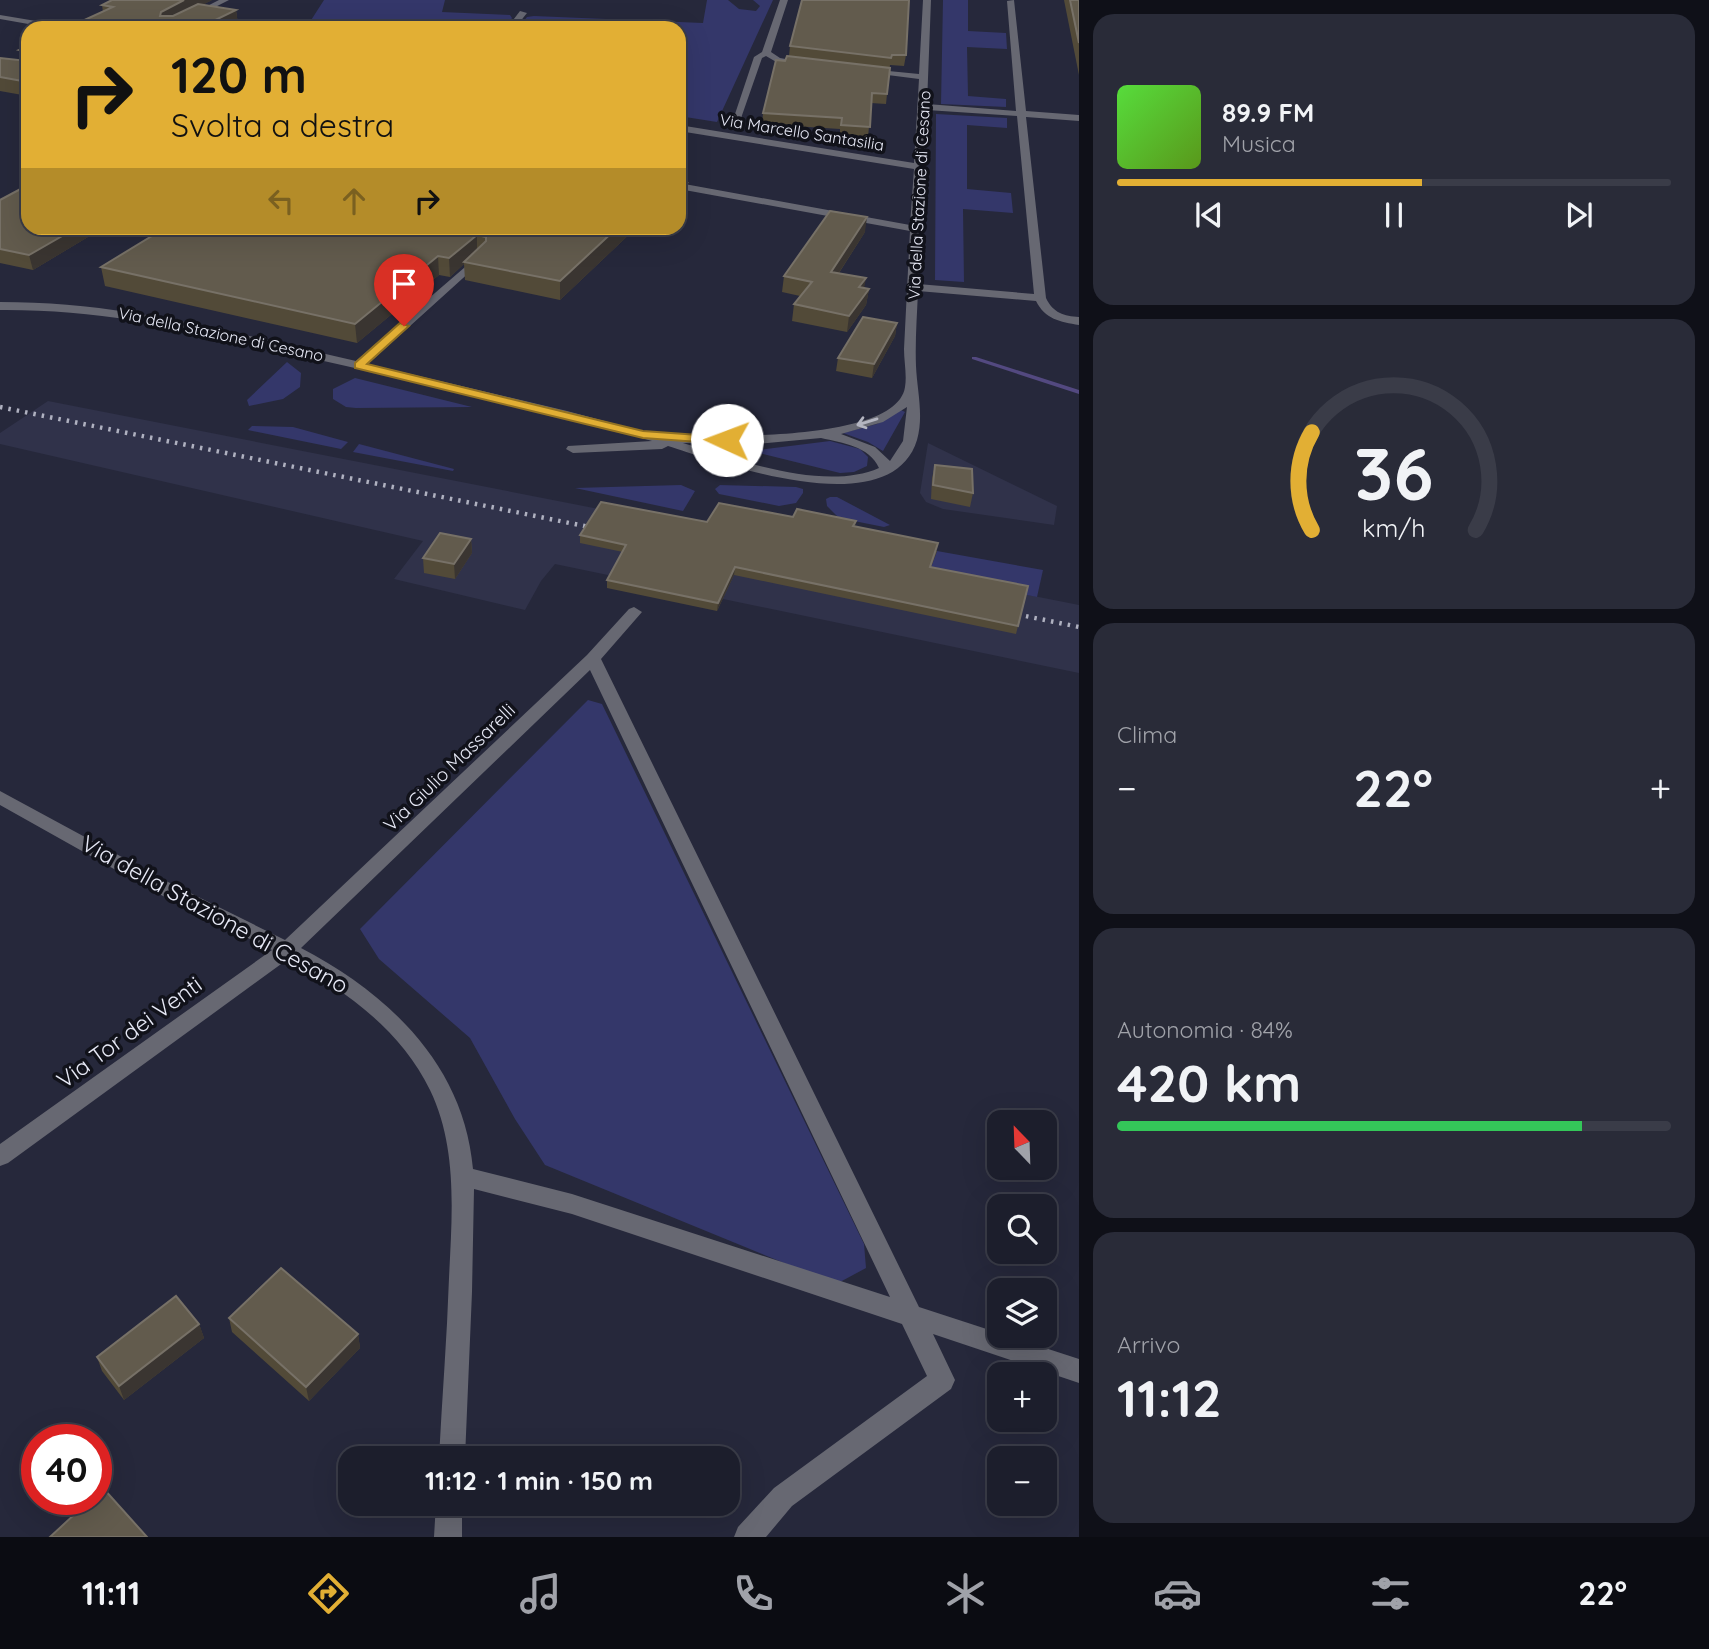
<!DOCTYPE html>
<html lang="it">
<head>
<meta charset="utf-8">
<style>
  :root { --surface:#1c1e2c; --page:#292b38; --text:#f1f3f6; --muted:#a0a2a9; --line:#3a3c48; --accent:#e2af34 }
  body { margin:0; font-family:Quicksand,sans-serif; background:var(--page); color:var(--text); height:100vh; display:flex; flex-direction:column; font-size:26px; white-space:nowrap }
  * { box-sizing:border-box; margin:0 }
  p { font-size:23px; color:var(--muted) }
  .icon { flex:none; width:38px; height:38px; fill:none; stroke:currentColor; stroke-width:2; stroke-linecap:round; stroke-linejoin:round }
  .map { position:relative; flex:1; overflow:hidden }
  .panel { display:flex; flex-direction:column; gap:14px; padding:14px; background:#0f1018; width:630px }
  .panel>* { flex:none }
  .top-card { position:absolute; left:21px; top:21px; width:665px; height:214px; border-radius:21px; box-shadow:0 7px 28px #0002,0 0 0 2px var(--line); background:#e2af34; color:#111; overflow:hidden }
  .needle { width:46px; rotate:337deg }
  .controls { position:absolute; left:987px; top:1110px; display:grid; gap:14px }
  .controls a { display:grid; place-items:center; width:70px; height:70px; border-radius:14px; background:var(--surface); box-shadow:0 7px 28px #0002,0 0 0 2px var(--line); font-size:35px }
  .speed { position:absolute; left:21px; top:1424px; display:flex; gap:14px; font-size:35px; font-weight:700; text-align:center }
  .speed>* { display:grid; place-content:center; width:91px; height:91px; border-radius:50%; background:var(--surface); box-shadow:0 7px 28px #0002,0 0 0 2px var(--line); line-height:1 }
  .speed .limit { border:10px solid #d22; background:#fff; color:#111 }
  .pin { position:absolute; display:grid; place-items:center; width:60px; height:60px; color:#fff; margin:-72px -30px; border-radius:50% 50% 50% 0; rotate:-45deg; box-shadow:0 0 7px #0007 }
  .pin .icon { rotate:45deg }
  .me { position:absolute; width:77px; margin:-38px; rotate:272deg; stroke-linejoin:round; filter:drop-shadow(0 0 5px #0008) }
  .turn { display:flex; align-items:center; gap:24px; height:147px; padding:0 35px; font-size:32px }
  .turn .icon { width:91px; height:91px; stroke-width:2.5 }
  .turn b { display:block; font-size:49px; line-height:60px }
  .lanes { display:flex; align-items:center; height:66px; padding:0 35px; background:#0003; justify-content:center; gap:35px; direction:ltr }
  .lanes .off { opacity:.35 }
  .big { font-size:52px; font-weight:700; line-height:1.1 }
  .panel .card { flex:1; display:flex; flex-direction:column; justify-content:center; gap:10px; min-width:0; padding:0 24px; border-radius:21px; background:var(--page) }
  .panel .dial { align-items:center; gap:0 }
  .dial svg { height:182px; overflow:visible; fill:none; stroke:var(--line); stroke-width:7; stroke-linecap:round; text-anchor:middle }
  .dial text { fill:var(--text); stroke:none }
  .song { display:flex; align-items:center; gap:21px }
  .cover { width:84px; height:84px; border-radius:10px; background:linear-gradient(135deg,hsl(110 70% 55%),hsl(90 70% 35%)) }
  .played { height:7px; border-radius:4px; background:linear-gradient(90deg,var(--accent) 55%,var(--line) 55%) }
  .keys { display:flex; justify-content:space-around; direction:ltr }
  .heat { display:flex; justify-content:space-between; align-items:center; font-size:38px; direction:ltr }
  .charge { height:10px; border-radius:5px; background:linear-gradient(90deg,#34c759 84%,var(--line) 0) }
  .trip { position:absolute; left:338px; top:1446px; width:402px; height:70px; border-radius:21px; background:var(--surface); box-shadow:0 7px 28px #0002,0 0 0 2px var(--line); font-weight:700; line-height:70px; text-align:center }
  .menu { display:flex; height:112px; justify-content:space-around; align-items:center; background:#0b0c12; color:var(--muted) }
  .menu .icon { width:49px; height:49px }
  .menu .current { color:var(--accent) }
  .menu b { font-size:32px; color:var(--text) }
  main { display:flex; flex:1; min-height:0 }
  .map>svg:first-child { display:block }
</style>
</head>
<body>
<main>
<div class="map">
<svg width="1079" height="1537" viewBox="0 0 1079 1537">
  <rect width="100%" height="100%" fill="#26283b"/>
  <path fill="#30324a" d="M48,401L706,530L858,535L937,551L929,575L1079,605V673L555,564L541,581L525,610L394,579L423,541L0,444V433Z
    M928,443L1057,506L1054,525L943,509L926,502L920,493Z"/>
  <path fill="#34376a" d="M324,0H445L442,12L510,15L512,18L505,28H306Z
    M707,0H728L739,9L756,11L760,6L753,0H773L717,122L679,116V28H518L527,17L534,16L703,23Z
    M943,0H968V31L1006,33L1007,49L967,47L968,96L1006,99V107L941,104Z
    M936,114L1007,118V128L967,125V189L1011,193L1013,213L963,209L964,282L935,280Z
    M287,362L301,373L300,387L283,399L249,406L247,400Z
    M355,378L472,407L356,408L346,407L333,399V389Z
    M901,410L905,412L883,451L868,442L843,433L877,424Z
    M252,426L293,427L348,442L341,449L248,430Z
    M830,441L860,449L868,457L867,466L854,472L840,473L751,451Z
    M359,444L454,469L453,471L353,452Z
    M681,485L695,491L683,511L575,488Z
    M720,485L796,487L803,489V493L796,503L779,506L719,494L715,489Z
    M830,497H837L890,525L884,527L839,518L827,506L826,499Z
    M937,551L1043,570L1037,597L928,575Z
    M588,700L602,704L864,1244L866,1268L840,1282L794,1267L545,1165L515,1119L470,1038L379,959L360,929Z"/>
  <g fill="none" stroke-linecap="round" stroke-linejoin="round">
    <path fill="#534980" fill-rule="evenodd" d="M972,357H976L1079,390V394L972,359Z"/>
    <path fill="#676872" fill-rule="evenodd" d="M219,0H229L174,28H164Z
      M780,0H788L771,52L780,58L813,64L809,67L778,63L766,56L762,58L740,121L732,123L754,57L762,52Z
      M923,0H931L927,104L1016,111L1007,1L1014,0L1026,111L1079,115V121L1026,117L1046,298C1053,313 1064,316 1079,317V325C1060,322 1045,319 1036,301L918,291C917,316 915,341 916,366C917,390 924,416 917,440C891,525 724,464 668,446L662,449L573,453L566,449L568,446L652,441C551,411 448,390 346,366C229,339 122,309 0,310V302C127,302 234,333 356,361L479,255L485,258L483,260L368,364L567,411L668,438L674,434C716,437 897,442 905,387C907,375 904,361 904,349C906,310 908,270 910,231L679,189V183L910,225L914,169L679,131V125L914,163L919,79L864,72L868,69L919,74ZM927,110L1017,116L1034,294L918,284ZM907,407L903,441L890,461L875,447L841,434L883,422ZM821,438C843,443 869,446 879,468C824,492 738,460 683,443L757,444Z
      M520,11L527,13L515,28H507Z
      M0,15L66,26L70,28H51L0,19Z
      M634,607L642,612L601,659L919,1307L1079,1359V1383L933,1334L955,1380L951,1389L792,1506L766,1537H734L738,1527L774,1488L927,1376L902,1324L572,1214L474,1189L472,1292L465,1458H439C442,1398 447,1338 449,1278C452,1215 458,1148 430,1090C401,1030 345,990 288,959L8,1163L0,1166V1144L272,950L155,892L0,805V791L168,882L285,940L587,655L629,609ZM590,670L890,1297L572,1194L473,1169C464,1065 389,994 301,948Z
      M436,1503H462V1537H434Z"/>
    <path stroke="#afb1c0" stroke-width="4.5" stroke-dasharray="2.5 6" stroke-linecap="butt" d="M0,407L604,530
      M1001,611L1079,627"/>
  </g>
  <path fill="#524a38" d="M212,0L202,5L236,10L238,24L229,28H67L103,12L102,5Z
    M1064,0H1079V75Z
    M28,46V96L0,91V58L21,61L19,50Z
    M790,46L906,55L904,66L890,65L886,104L871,103L868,138L840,136V129L762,124L763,113L785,61L789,56Z
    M0,200L28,228H103L33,270L0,263Z
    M165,228H636L560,300L465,280L464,264L450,277L439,275L357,343L105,286L101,267Z
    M865,232L839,273L864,288L869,289L866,305L847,332L792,321L794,304L800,296L782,292L784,276Z
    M897,323L895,336L872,378L836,371L838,358Z
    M935,465L973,493L970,507L931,499L932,478Z
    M793,517L856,521L855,527L937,551L931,567L1028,586L1016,634L734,575L717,611L607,588V580L623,552L580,543V535L707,522Z
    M471,539L472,553L455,579L424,573L423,558Z
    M229,1318L358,1334L360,1348L309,1401L232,1332Z
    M199,1324L204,1338L124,1400L102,1371L97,1357Z"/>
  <path fill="#3a3531" d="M184,0H212L163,26L160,16L161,12Z
    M236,10L238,24L229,28H199Z
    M687,183L686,201L679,208V191Z
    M867,217L865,232L829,288L831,272Z
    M76,228H103L33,270L29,255Z
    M617,228H636L560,300V281Z
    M477,235V253L464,262V264L450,277L449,258Z
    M438,256L439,275L357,343L355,324Z
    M866,278L863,295L859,287Z
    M869,289L866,305L847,332L849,316Z
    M897,323L895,336L872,378L874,364Z
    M471,539L472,553L455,579L454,564Z
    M735,567L734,575L717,611L718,603Z
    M199,1324L204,1338L124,1400L119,1386Z
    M358,1334L360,1348L309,1401L306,1387Z"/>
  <path fill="#625b4d" stroke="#777167" stroke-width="2" d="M112,0H184L161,12L160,16H173L198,4L236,10L199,28H67L113,7L102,5Z
    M802,0H909L906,55H892L891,58L790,46Z
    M1070,0H1079V43Z
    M28,46V82L0,77V58L27,61V52L19,50Z
    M787,56L890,68L887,94L872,93L870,127L841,125L842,118L763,113L776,60L785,61Z
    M679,181L687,183L679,191Z
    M28,185V228H76L29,255L0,249V200Z
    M830,211L867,217L831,272L866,278L859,287L869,289L849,316L794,304L812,282L784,276Z
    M165,228H617L560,281L464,262L486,241V237L477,235L449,258L438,256L355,324L101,267Z
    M863,317L897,323L874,364L838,358Z
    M935,465L972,469L973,493L933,485Z
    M601,502L707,522L719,503L793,517L797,509L856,521L853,526L938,543L930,567L1028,586L1018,626L735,567L718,603L607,580L626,545L580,535Z
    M440,533L471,539L454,564L423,558Z
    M281,1268L358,1334L306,1387L229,1318Z
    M176,1296L199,1324L119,1386L97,1357Z
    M103,1488L147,1537H50L90,1500H96V1494Z"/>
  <defs><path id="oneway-shaft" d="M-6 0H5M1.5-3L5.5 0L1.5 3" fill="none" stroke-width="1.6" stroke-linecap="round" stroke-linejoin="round" transform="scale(1.75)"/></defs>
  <use stroke="#b4b5c1" href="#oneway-shaft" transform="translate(867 422) rotate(163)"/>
  <path fill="#e2af34" stroke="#937222" stroke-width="2" d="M400,323L409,326L367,364L643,431L727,437L733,440L727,444L643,438L355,368V363Z"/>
  <g text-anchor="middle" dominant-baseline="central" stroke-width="7" stroke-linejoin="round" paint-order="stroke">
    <g font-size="16" fill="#e7e9f6" stroke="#11121a">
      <text transform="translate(802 132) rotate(9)">Via Marcello Santasilia</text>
      <text transform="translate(919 195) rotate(-87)">Via della Stazione di Cesano</text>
      <text transform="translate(221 334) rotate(12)">Via della Stazione di Cesano</text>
    </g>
    <g font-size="19" fill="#e7e9f6" stroke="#11121a">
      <text transform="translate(449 767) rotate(-44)">Via Giulio Massarelli</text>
    </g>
    <g font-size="23" fill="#e7e9f6" stroke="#11121a">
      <text transform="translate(215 914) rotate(29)">Via della Stazione di Cesano</text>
      <text transform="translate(129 1032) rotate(-36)">Via Tor dei Venti</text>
    </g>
  </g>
</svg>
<div class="controls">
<a><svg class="needle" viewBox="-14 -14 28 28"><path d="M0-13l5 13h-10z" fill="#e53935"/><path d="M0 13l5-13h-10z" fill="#a0a2a9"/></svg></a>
<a><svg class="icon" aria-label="search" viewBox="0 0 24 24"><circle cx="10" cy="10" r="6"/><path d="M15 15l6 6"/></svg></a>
<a><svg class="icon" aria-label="layers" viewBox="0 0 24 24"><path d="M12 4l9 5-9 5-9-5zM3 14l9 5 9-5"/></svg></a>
<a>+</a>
<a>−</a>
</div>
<div class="speed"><div class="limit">40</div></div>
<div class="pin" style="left:404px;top:326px;background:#d93025"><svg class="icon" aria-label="arrive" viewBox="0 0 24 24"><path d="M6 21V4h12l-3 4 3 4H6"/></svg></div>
<svg class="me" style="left:727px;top:440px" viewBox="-20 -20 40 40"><circle r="19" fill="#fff"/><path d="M0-13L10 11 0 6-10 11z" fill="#e2af34"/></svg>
<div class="trip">11:12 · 1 min · 150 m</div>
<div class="top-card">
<div class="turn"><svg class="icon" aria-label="right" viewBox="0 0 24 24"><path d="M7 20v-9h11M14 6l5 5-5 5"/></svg><div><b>120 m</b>Svolta a destra</div></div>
<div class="lanes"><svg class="icon off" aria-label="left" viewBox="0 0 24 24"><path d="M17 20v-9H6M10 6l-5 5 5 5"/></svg><svg class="icon off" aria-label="ahead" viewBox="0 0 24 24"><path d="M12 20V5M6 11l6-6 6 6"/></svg><svg class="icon" aria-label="right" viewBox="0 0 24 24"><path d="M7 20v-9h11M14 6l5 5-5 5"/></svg></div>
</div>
</div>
<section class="panel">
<div class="card">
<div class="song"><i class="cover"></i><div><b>89.9 FM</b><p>Musica</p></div></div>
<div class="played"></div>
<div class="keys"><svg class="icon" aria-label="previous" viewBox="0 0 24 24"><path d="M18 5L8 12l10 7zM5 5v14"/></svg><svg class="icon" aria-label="pause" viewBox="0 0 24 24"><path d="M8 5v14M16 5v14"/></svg><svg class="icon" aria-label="next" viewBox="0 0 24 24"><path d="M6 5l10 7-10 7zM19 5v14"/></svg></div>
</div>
<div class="card dial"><svg viewBox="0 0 100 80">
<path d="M14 69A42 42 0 1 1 86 69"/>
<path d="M14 69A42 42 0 0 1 14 26" stroke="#e2af34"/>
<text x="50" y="56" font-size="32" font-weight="700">36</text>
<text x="50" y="72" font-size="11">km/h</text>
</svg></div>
<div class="card"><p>Clima</p>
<div class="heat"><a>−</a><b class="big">22°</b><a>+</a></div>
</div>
<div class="card"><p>Autonomia · 84%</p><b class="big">420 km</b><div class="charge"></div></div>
<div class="card"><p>Arrivo</p><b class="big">11:12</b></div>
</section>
</main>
<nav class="menu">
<b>11:11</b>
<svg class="icon current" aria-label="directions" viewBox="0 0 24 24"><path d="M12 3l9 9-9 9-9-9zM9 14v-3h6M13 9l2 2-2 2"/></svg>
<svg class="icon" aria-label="music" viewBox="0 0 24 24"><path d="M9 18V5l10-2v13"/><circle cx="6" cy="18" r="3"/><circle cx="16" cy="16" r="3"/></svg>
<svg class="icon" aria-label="phone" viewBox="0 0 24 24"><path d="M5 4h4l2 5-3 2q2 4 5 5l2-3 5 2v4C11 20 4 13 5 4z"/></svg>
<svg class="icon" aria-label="climate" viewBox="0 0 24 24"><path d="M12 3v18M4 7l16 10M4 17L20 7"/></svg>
<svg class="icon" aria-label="car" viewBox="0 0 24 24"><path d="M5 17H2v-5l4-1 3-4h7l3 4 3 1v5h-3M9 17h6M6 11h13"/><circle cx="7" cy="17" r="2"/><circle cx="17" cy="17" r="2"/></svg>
<svg class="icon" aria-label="filters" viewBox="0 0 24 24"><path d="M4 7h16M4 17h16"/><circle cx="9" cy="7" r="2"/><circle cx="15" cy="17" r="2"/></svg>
<b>22°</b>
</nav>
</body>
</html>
